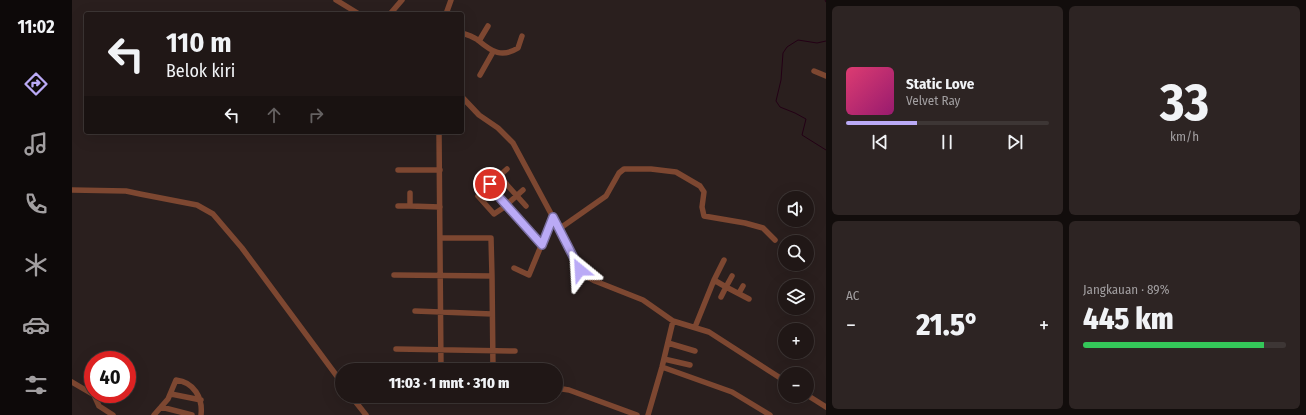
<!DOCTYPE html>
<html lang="id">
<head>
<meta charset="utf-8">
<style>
  :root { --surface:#201716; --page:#2d2423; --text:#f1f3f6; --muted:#a29fa1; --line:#3d3635; --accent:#baaaf6 }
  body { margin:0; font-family:"Fira Sans Condensed",sans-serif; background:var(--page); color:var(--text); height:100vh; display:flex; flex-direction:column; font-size:15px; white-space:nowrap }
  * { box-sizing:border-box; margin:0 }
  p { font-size:13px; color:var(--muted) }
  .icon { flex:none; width:22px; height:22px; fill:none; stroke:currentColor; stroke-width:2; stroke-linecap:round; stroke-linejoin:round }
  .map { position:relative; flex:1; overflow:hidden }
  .side { display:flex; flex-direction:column; gap:6px; padding:6px; background:#120d0c; width:480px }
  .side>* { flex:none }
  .hud { position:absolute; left:12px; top:12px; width:380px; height:122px; border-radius:4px; box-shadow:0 4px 16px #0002,0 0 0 1px var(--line); background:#201716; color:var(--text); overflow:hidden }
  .controls { position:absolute; left:706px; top:191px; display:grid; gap:8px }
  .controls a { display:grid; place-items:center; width:36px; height:36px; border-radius:50%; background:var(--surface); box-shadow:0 4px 16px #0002,0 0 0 1px var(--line); font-size:20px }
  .speed { position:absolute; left:12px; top:351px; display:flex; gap:8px; font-size:20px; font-weight:700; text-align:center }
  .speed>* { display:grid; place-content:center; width:52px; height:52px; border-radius:50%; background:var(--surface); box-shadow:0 4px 16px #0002,0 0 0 1px var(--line); line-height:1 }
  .speed .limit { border:6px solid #d22; background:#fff; color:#111 }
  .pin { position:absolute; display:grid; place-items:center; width:34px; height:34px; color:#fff; margin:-17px; border:2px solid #fff; border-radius:50%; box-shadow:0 1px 4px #0007 }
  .me { position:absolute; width:44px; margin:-22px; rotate:333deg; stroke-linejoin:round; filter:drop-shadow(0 0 3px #0008) }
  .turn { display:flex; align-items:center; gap:14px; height:84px; padding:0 16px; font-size:18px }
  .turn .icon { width:52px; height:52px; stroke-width:2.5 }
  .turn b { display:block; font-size:28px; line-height:34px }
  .lanes { display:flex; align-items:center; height:38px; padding:0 16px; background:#0003; justify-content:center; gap:20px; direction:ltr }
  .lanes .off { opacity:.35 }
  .big { font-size:30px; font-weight:800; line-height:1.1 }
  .side .tile { flex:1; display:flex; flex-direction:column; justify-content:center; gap:6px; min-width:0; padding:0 14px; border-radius:6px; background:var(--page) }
  .side .dial { align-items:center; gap:0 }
  .dial b { font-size:52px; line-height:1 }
  .song { display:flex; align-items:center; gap:12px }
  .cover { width:48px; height:48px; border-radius:6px; background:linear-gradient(135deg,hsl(340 70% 55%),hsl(320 70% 35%)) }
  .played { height:4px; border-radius:2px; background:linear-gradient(90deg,var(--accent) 35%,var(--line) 35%) }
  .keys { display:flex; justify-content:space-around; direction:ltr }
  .heat { display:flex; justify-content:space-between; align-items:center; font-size:22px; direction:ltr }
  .charge { height:6px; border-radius:3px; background:linear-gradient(90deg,#34c759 89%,var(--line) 0) }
  .side .tiles { flex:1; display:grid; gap:6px; grid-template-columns:repeat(2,1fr) }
  .trip { position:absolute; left:263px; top:363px; width:228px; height:40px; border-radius:20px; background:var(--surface); box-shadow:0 4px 16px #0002,0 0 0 1px var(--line); font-weight:800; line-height:40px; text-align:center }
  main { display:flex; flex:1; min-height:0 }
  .tabs { display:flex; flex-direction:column; width:72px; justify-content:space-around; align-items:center; background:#0d0909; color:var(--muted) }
  .tabs .icon { width:28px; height:28px }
  .tabs .selected { color:var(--accent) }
  .tabs b { font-size:18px; color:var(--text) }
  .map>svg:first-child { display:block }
</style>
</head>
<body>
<main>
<nav class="tabs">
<b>11:02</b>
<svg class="icon selected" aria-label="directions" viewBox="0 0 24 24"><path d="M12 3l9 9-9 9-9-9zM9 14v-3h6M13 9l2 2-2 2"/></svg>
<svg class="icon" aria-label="music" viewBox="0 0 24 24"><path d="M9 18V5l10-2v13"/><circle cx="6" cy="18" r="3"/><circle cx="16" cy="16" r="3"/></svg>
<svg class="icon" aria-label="phone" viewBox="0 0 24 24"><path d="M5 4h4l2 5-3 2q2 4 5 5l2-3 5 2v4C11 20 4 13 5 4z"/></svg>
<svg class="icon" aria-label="climate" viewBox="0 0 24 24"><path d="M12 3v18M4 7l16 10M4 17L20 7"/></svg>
<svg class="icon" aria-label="car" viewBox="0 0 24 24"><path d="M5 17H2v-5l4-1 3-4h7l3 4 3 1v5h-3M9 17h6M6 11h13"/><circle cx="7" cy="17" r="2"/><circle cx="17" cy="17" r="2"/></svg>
<svg class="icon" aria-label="filters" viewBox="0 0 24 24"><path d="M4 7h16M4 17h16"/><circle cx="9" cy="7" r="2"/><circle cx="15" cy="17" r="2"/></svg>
</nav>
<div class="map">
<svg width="754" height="415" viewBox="0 0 754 415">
  <rect width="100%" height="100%" fill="#2a1f1e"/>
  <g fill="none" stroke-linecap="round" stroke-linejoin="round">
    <path stroke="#230015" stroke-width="1" d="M753,0L754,2
      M754,41L745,43L726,40L715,47L711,53L709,80L704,101L708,107L723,113L734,119L730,135L754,150"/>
    <path stroke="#7d4731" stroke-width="5.5" d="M264,0L287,14
      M318,14L330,0
      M374,14L379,0
      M390,33C395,35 403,37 407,41C420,52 430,58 446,48L450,36
      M407,41L416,26
      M742,71L754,76
      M408,75L421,52
      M390,97L407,115L426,128L441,143L512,275L523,281L571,300L601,321L637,332L713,381
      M367,132L369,370
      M435,169L418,184V187L470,245
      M326,170H368
      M427,176L454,206
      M0,190L54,191L68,194L125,205L141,214L170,248L270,383
      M406,196L422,214L431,208L451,190
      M326,206H338V193
      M338,206L368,207
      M487,229L534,196L547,173L552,169H579L604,172L628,186L632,192L630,207L632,216L673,223L691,228L703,240
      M368,238H419L420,276
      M442,268L457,275L481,217
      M322,275L420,276L421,370
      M660,276L654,287L677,299
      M642,280L652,260
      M667,293L671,286
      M343,311L420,314
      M623,327L642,280L654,287L649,297
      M596,343L623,351
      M324,349L443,351
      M592,359L618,365
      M590,367L660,392L698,415
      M0,382L22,395L27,406L41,415
      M484,388L497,390L565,415
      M99,394L129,400
      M735,395L754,407
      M279,396L294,415
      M89,407L120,415
      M82,415L96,399L104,380C122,382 131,398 129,415
      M576,415L590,367L601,321"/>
  </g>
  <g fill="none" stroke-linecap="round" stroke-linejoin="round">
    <g stroke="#796ea0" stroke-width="10">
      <path id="route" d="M418,184V187L470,245L481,217L508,270"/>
    </g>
    <use href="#route" stroke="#baaaf6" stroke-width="7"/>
  </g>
</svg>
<div class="controls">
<a><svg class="icon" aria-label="sound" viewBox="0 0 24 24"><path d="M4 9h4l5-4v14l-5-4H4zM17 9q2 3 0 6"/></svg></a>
<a><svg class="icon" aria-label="search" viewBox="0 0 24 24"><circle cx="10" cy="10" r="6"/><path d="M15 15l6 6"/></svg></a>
<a><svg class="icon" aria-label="layers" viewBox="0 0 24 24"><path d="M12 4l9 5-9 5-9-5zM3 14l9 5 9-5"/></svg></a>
<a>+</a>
<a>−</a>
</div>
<div class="speed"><div class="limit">40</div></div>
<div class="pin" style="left:418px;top:184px;background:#d93025"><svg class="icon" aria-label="arrive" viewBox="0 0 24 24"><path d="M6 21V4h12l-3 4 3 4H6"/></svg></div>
<svg class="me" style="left:508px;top:270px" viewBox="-20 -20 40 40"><path d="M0-17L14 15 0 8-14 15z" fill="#baaaf6" stroke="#fff" stroke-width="4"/></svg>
<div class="trip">11:03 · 1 mnt · 310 m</div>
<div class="hud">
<div class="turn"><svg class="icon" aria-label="left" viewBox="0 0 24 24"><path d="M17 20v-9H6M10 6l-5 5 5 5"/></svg><div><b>110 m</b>Belok kiri</div></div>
<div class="lanes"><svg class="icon" aria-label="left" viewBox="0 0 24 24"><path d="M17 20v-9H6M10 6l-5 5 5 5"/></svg><svg class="icon off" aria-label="ahead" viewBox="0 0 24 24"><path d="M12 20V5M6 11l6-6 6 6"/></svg><svg class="icon off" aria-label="right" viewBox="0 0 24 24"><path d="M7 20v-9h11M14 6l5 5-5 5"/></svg></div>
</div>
</div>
<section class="side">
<div class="tiles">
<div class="tile">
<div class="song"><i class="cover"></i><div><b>Static Love</b><p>Velvet Ray</p></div></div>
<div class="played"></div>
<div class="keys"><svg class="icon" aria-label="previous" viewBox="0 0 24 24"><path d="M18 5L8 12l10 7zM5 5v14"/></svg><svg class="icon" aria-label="pause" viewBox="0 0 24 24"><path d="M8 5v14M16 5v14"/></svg><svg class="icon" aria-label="next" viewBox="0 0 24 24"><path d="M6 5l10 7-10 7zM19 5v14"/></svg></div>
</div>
<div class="tile dial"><b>33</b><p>km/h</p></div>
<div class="tile"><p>AC</p>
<div class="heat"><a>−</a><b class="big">21.5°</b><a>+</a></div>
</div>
<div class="tile"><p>Jangkauan · 89%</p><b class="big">445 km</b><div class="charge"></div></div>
</div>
</section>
</main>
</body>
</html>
